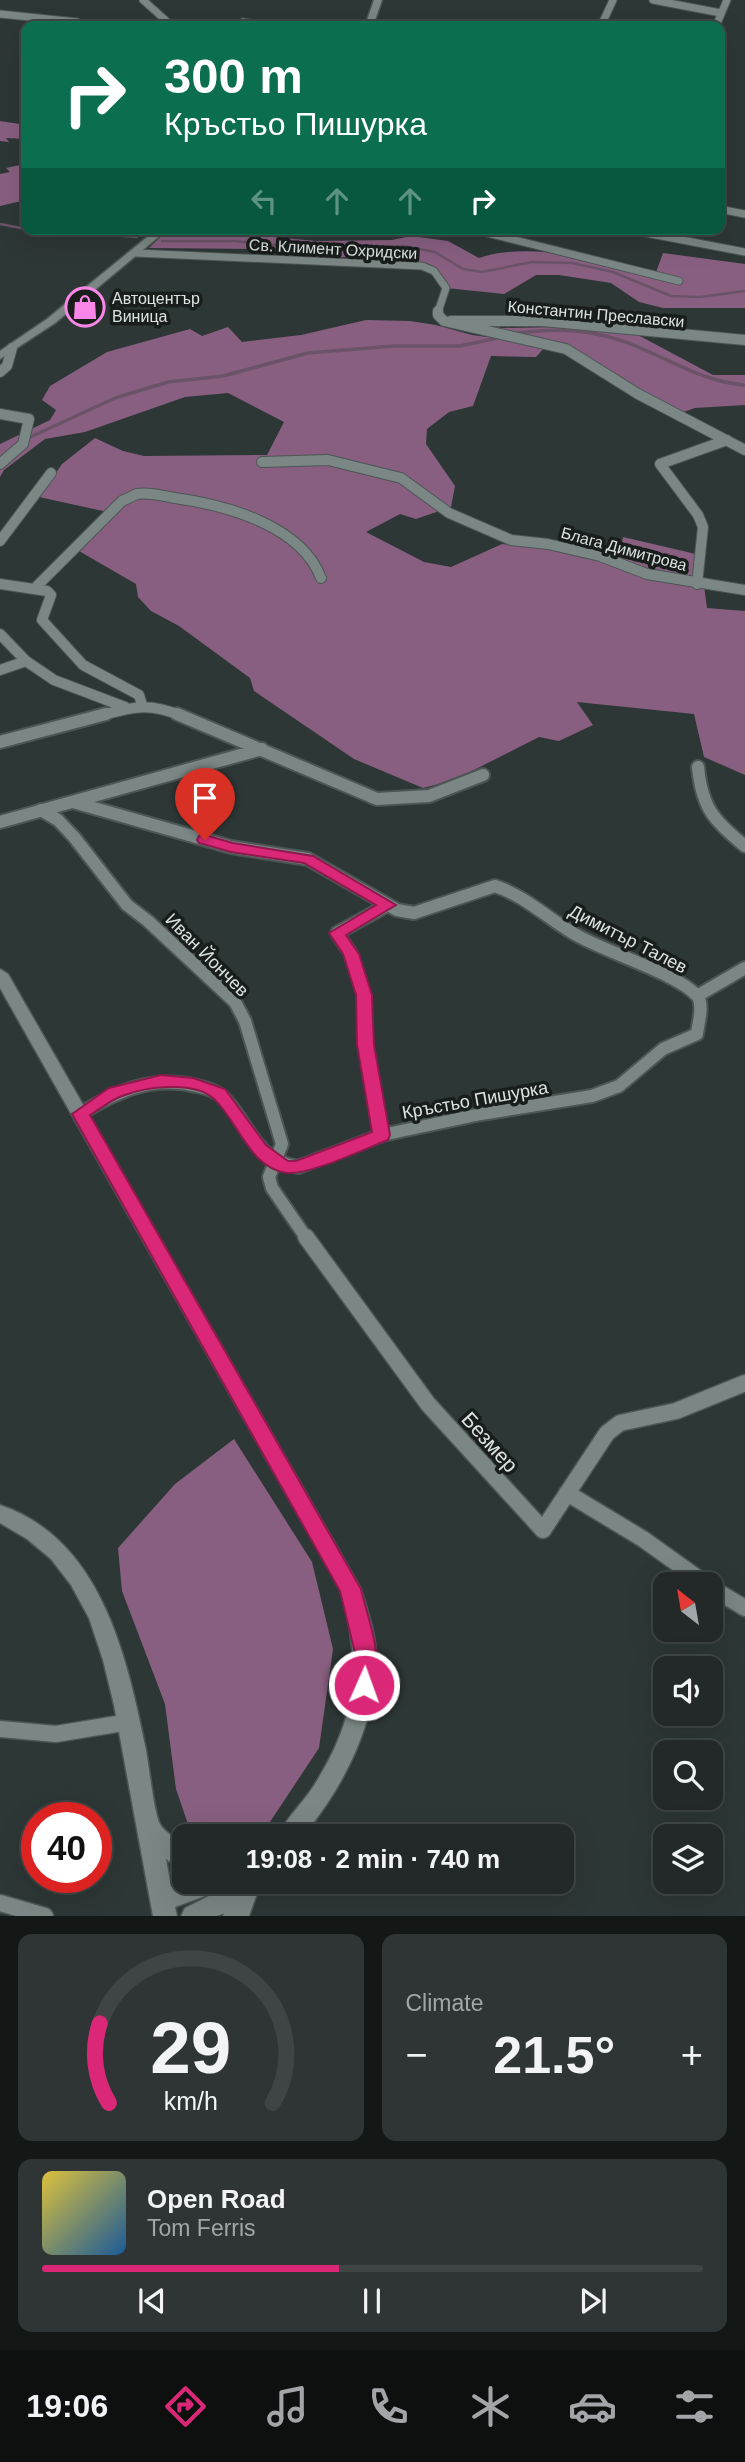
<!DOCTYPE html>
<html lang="en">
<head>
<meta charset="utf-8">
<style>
  :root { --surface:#222928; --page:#2e3534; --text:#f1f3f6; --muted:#a2a6a8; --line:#3f4545; --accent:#db2777 }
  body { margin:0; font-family:Helvetica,sans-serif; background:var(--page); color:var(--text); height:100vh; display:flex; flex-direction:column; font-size:26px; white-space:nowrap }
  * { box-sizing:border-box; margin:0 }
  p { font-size:23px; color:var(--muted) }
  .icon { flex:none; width:38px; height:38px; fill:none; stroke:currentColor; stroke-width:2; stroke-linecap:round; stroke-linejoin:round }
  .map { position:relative; height:1916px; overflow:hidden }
  .drawer { display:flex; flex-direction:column; gap:18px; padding:18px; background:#131716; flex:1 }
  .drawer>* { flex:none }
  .guide { position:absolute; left:21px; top:21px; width:704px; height:214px; border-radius:14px; box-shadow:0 7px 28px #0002,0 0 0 2px var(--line); background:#0b6e4f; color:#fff; overflow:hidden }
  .needle { width:46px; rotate:329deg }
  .fabs { position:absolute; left:653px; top:1572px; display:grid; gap:14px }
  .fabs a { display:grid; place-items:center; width:70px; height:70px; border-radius:14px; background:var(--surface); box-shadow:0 7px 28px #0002,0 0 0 2px var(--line); font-size:35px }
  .speed { position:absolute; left:21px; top:1802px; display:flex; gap:14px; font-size:35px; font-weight:700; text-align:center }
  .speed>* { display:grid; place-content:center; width:91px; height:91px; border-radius:50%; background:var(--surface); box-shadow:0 7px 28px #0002,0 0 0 2px var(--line); line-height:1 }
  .speed .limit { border:10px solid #d22; background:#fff; color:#111 }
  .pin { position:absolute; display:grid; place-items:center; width:60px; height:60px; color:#fff; margin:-72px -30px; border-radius:50% 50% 50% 0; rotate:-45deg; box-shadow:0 0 7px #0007 }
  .pin .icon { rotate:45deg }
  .me { position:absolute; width:77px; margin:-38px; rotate:2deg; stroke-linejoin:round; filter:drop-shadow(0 0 5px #0008) }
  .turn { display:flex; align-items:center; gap:24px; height:147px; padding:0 28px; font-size:32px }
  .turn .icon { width:91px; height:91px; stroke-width:2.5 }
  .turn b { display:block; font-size:49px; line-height:60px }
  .lanes { display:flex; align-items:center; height:66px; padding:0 28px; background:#0003; justify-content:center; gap:35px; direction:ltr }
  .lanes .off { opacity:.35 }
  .big { font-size:52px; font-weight:700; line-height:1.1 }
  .drawer .card { flex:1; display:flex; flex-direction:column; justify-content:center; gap:10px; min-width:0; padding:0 24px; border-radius:14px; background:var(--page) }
  .drawer .dial { align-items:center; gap:0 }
  .dial svg { height:182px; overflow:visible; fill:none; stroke:var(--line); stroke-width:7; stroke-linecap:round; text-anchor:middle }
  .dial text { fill:var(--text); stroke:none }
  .song { display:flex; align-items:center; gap:21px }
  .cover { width:84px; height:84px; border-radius:10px; background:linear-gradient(135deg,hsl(50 70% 55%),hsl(210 70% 35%)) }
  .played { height:7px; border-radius:4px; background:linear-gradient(90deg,var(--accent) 45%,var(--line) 45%) }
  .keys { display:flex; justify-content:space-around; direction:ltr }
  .heat { display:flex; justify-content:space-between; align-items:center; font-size:38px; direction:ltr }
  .drawer .tiles { flex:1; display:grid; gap:18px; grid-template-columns:1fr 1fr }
  .card:last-child { grid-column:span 2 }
  .trip { position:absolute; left:172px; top:1824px; width:402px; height:70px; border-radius:14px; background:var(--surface); box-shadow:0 7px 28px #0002,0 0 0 2px var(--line); font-weight:700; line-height:70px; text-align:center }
  .tab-bar { display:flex; height:112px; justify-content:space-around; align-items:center; background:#0e1010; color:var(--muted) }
  .tab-bar .icon { width:49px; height:49px }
  .tab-bar .active { color:var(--accent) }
  .tab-bar b { font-size:32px; color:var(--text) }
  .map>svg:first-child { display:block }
</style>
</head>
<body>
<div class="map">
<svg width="745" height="1916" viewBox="0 0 745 1916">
  <rect width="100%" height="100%" fill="#2d3735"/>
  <path fill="#885f80" d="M0,121L26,125V139L6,138L9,142L0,141Z
    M20,165L26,167V200L0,206V174L10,172L6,168Z
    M239,234L316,241L392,240L411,236L448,241L479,258C532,240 603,262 655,275L663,253L745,264V308H663L639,302L611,283L559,275H536L504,294L446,288L434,271L397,263L384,250L338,258H299L269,249L149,248L162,235Z
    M366,320L410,321L436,325L472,335L547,345L536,357L491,356L473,406L449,412L427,429L426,444L455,486L451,507L416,519L400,514L366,532L424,562L451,567L502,544L546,548L618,563L623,537L700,555L707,608L745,611V775L704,757L694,714L577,702L593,725L559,741L539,737L454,780L423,788L354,759L254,691L250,678L179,626L151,611L138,597L136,584L79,551L112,513L39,497L62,464L95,438L123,451L144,456L267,455L284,422L228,393L185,397L85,432L45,439L4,470L0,477V444L50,420L56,410L42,400L50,386L107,352L190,329L202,336L228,327L242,342L301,335Z
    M467,321L501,328L559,327L638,335L713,375H745V405L695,408L678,414L565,349Z
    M234,1439L312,1562L333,1649L319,1748L266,1828L224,1836H192L176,1789L165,1704L122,1591L118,1548L175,1484Z"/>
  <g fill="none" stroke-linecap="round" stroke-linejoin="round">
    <path stroke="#6a5368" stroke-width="2.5" d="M0,224L26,229
      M29,229L137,237
      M162,241H234L324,250L405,246L435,252L463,269L482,272L532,262L572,263L613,272L671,296L700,297L745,291"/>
    <path stroke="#6a5368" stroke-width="3.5" d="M514,334C555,327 599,330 638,347C674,362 705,382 745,385
      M26,439L115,398L168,382L223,376L308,353L393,346H460L502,337"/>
    <g stroke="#4c5654" stroke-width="9">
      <path id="minor-far3" d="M143,0L172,26
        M653,0L721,13
        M0,14L77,22L85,26
        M243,22L270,26
        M601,26L613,0
        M716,26L727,0
        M719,209L745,214
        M471,229L679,281
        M625,229L745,252
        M136,253L422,266L434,271L446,288L438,312"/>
    </g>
    <g stroke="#4c5654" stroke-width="12">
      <path id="minor-far2" d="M438,311V315L444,321L566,349L638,394L745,450
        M451,321H543L745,340
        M0,372L7,366L12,348
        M0,414L29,419L23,444L0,464
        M262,462L328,460L401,478L449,513L511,540L548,544L600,556L647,574L745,590
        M0,541L51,473
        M0,584L47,591L51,595L42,620L83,665L139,695L142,705
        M697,584L703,527L698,515L660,464L727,440
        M36,587L122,501C127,499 132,496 137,494C148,492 164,496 175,498C225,505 301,525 321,578
        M0,634L26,661L54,680L125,707
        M0,670L26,661
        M99,716C134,707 147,702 182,716"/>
    </g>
    <g stroke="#4c5654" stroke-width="16">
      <path id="minor-far1" d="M177,714L377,799L429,796L483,775
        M0,742L106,714
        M698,767C702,808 714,821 745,846
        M73,802L231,847L308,859L397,910L414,913L495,886C525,896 546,917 573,933C601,951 680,974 698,997C704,1007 698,1023 697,1034L663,1049L619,1086L592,1096L481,1114L382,1135L298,1167C256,1160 251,1128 226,1100C218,1091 207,1088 197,1086C153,1075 117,1091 80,1114
        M41,810L58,820L74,837L127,905L148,921L235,1002L245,1021L282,1144L269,1177L272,1188L307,1239
        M0,822L262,749
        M697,996L745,968
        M382,1135L366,1045L364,995L351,954L337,933L388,905"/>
    </g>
    <g stroke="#4c5654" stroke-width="19">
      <path id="minor" d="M306,1237L428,1404L543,1530L607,1433L620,1423L676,1411L745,1383
        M567,1493L643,1539L706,1584
        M710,1587L745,1608
        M0,1729L56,1734L129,1722
        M0,1903L45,1916"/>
    </g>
    <g stroke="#4c5654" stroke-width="3">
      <path id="tertiary" d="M374,0H382L373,26H365Z
        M157,229H168L55,323L0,359V351L47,319Z
        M0,969L8,974L361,1589C367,1610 375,1631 376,1653C378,1720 345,1785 303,1836H278C286,1818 302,1804 313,1787C356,1720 363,1667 341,1591L0,988Z
        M0,1505C102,1539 127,1658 146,1750C149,1766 154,1813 160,1824C164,1832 177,1839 184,1845V1871L166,1859L171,1887L186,1881H228L226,1887L234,1881H255L258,1886C252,1899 231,1913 216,1916C206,1916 192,1916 181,1916L185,1908L221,1890L175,1907L177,1916H153L114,1705L103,1660L89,1618L71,1585L51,1559L27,1539L0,1523Z"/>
    </g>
    <g stroke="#4c5654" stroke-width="3">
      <path id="secondary" d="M236,1881H258L260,1885L249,1916H223Z"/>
    </g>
    <use href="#minor-far3" stroke="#7b8784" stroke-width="7"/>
    <use href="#minor-far2" stroke="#7b8784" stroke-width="10"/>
    <use href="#minor-far1" stroke="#7b8784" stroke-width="12"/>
    <use href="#minor" stroke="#7b8784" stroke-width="16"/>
    <use href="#tertiary" fill="#7b8784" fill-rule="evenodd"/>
    <use href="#secondary" fill="#7b8784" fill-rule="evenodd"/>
  </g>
  <path fill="#db2777" stroke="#8e194d" stroke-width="2" d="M205,835L233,843L313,856L396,905L346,935L359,954L372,995L374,1045L390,1135L388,1140C364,1149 310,1175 287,1173C250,1169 238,1121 214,1099C194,1080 145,1087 122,1096C111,1100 100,1109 90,1115L361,1589C368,1620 386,1661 371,1692L364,1694L356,1692L353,1685L355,1653L340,1591L72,1114L109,1088L161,1075L193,1078L225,1089L266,1145L288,1161H296L372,1132L357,1045L356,995L343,954L329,933L376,905L304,863L231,852L199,843L197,840L199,836Z"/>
  <defs>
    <g id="shop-ring" transform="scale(2.0125)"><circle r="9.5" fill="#191e1c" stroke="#fa87e7" stroke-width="1.5"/><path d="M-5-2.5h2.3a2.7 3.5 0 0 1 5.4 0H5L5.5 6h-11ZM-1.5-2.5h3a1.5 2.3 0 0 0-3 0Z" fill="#fa87e7"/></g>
  </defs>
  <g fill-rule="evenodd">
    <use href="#shop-ring" x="85" y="307"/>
  </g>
  <g text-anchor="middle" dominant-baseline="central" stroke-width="7" stroke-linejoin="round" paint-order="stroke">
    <g font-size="16" fill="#dbe2e0" stroke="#191e1c">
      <text transform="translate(333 249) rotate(3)">Св. Климент Охридски</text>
      <text transform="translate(596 314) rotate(5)">Константин Преславски</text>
      <text transform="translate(624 549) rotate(15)">Блага Димитрова</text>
    </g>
    <g font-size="16" fill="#dbe2e0" stroke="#191e1c" text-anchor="start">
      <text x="112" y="298">Автоцентър<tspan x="112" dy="18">Виница</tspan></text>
    </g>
    <g font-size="18" fill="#dbe2e0" stroke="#191e1c">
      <text transform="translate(628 939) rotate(27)">Димитър Талев</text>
      <text transform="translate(207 955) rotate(45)">Иван Йончев</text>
      <text transform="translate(475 1100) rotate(-10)">Кръстьо Пишурка</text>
    </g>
    <g font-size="21" fill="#dbe2e0" stroke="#191e1c">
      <text transform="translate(490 1442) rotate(48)">Безмер</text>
    </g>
  </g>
</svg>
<div class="fabs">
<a><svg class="needle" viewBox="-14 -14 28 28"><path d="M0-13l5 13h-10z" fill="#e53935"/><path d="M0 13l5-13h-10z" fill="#a2a6a8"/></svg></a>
<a><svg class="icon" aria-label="sound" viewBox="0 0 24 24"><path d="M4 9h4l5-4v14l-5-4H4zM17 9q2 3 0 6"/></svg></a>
<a><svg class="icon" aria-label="search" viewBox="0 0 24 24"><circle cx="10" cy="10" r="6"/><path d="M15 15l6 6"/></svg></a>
<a><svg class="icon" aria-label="layers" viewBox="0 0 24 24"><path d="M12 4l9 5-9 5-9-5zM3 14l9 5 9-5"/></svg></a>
</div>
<div class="speed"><div class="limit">40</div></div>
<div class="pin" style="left:205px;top:840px;background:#d93025"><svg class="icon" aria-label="arrive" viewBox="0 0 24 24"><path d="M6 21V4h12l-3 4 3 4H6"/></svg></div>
<svg class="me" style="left:364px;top:1685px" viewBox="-20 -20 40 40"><circle r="17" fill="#db2777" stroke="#fff" stroke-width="3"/><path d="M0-11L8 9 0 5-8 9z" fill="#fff"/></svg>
<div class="trip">19:08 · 2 min · 740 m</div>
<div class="guide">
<div class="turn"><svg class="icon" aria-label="right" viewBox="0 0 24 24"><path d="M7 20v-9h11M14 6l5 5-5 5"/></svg><div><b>300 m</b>Кръстьо Пишурка</div></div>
<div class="lanes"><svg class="icon off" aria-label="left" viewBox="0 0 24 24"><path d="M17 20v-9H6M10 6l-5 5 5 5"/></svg><svg class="icon off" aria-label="ahead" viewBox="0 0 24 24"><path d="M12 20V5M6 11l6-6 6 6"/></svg><svg class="icon off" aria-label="ahead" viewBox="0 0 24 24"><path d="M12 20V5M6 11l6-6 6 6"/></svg><svg class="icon" aria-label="right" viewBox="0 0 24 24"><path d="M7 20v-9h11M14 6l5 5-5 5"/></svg></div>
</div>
</div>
<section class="drawer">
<div class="tiles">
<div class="card dial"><svg viewBox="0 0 100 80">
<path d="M14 69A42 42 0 1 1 86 69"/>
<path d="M14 69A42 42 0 0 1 10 34" stroke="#db2777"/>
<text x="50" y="56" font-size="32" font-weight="700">29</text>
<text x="50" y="72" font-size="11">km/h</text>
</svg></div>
<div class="card"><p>Climate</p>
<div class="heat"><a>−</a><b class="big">21.5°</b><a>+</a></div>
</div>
<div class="card">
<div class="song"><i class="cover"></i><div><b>Open Road</b><p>Tom Ferris</p></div></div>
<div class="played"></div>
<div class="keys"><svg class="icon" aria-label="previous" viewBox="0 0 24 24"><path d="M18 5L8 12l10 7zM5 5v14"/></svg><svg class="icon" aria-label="pause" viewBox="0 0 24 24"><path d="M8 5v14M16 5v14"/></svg><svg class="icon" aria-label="next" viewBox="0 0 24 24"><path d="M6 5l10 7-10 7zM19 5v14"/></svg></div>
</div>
</div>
</section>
<nav class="tab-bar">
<b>19:06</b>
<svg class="icon active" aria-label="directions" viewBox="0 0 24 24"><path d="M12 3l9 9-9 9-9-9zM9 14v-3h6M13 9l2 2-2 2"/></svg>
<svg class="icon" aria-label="music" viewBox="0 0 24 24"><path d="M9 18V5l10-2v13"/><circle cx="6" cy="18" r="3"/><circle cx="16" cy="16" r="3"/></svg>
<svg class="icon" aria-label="phone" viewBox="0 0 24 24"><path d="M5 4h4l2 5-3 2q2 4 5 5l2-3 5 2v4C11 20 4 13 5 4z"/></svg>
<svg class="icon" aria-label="climate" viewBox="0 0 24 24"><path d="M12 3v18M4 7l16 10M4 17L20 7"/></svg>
<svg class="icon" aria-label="car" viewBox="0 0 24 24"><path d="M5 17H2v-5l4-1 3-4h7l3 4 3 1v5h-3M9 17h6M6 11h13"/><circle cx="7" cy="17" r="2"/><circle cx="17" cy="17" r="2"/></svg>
<svg class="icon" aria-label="filters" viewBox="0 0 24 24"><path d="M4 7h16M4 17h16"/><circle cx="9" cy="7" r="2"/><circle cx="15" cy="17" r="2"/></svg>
</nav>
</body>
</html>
